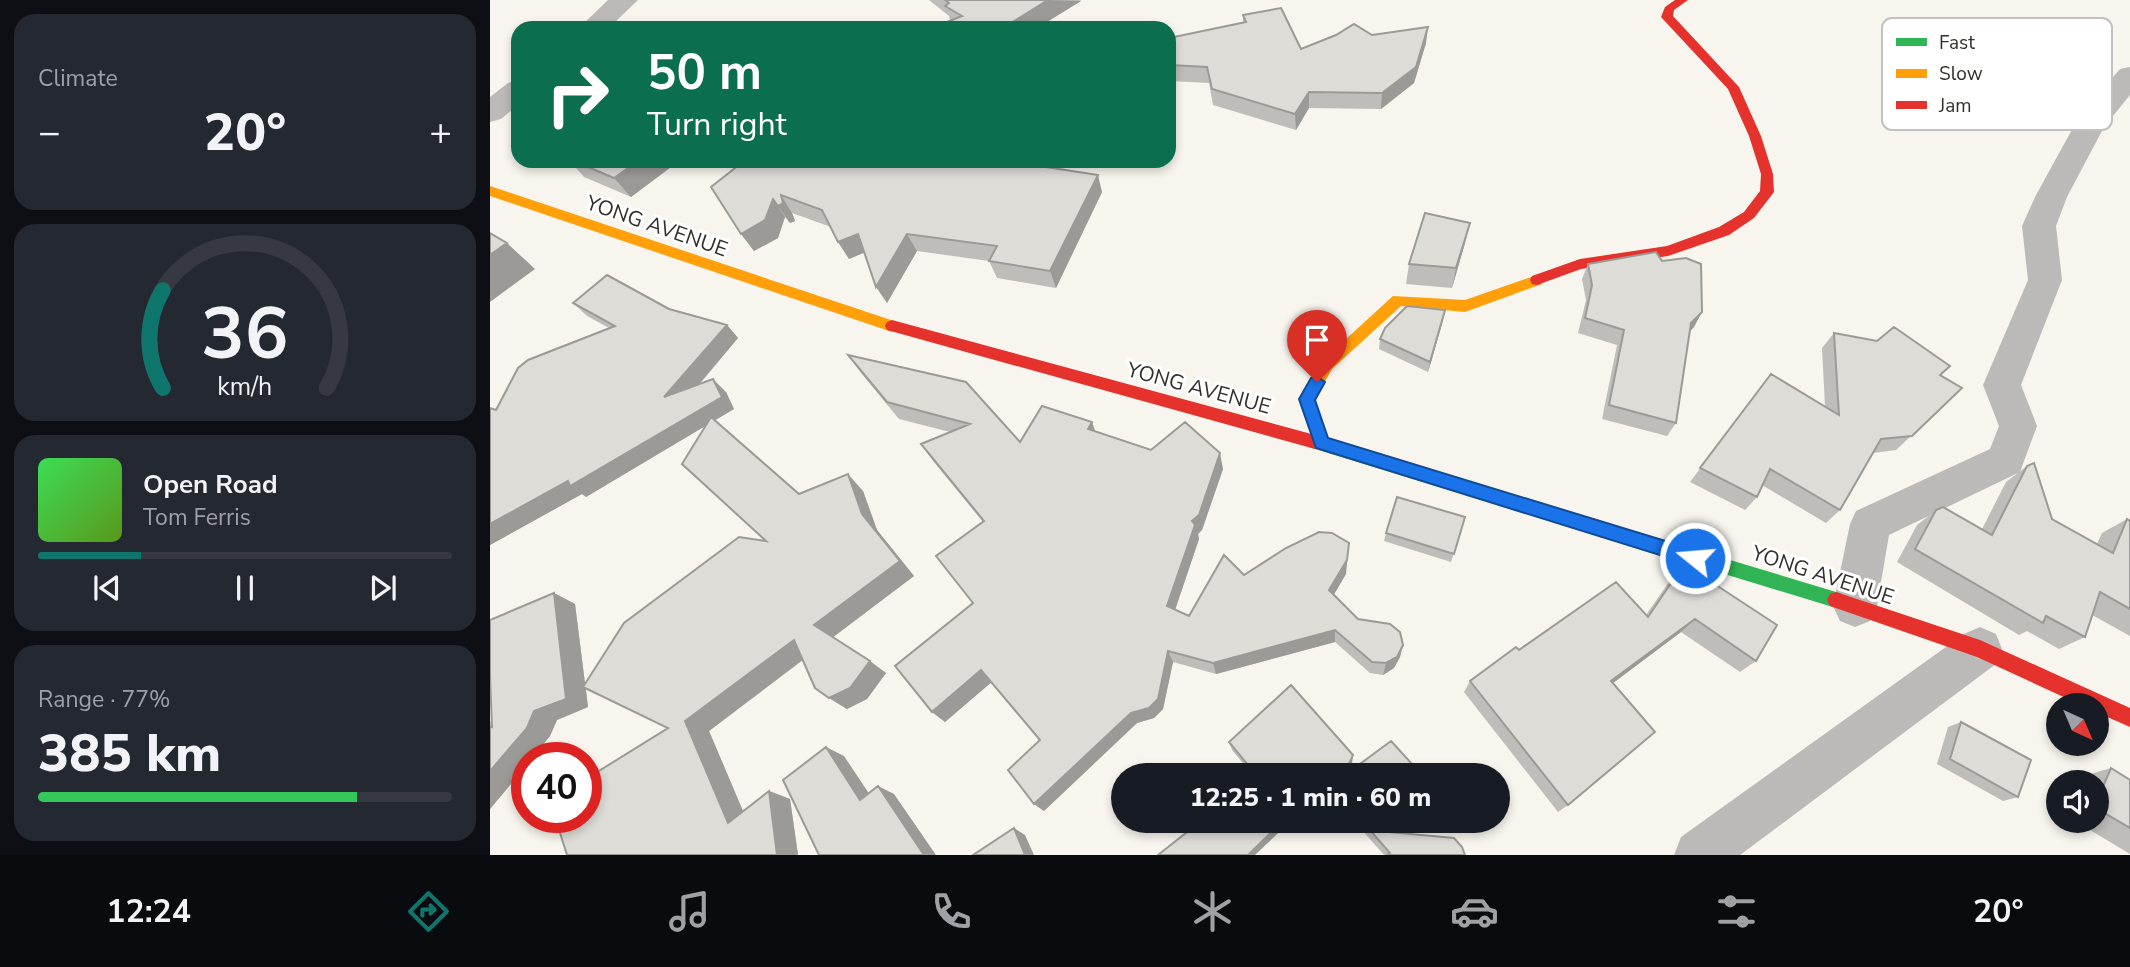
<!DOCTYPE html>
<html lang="en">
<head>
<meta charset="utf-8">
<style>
  :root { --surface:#171b24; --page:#242831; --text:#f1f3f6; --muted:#9ea1a6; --line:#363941; --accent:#0f766e }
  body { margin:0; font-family:"Nunito Sans",sans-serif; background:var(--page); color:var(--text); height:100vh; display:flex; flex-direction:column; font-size:26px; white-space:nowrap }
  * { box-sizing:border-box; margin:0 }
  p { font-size:23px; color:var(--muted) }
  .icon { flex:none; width:38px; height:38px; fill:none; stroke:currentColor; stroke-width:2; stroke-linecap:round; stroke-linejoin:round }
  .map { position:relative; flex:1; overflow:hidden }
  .sheet { display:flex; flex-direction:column; gap:14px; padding:14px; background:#0d0f14; width:490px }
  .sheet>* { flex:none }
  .top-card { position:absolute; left:21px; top:21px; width:665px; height:147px; border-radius:21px; box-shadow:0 4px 10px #0003; background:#0b6e4f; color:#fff; overflow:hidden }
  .needle { width:46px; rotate:136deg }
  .fabs { position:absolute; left:1556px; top:693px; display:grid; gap:14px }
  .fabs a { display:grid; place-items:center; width:63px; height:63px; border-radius:50%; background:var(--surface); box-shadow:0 4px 10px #0003; font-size:35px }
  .speed { position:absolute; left:21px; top:742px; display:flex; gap:14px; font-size:35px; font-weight:700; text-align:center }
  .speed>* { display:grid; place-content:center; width:91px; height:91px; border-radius:50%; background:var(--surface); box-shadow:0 4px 10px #0003; line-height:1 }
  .speed .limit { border:10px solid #d22; background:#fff; color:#111 }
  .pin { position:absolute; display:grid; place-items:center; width:60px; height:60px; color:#fff; margin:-72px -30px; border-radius:50% 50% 50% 0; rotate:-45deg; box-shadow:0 0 7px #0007 }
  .pin .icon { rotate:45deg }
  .me { position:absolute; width:77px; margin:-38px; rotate:287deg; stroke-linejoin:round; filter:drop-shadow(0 0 5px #0008) }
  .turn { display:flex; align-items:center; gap:24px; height:147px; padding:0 21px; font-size:32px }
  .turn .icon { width:91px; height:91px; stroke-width:2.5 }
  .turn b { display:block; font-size:49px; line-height:60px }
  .big { font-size:52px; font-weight:800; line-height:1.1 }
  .sheet .card { flex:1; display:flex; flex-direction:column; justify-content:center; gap:10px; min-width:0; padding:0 24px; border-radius:21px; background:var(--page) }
  .sheet .dial { align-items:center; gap:0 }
  .dial svg { height:182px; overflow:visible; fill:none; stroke:var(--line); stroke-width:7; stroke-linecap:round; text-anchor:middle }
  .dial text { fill:var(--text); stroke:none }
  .song { display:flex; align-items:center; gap:21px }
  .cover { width:84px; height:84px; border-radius:10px; background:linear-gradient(135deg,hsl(130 70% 55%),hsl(90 70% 35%)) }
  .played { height:7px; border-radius:4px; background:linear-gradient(90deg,var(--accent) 25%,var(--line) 25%) }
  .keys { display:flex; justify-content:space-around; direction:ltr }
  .heat { display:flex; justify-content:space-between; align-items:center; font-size:38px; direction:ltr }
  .charge { height:10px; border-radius:5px; background:linear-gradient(90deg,#34c759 77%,var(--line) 0) }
  .trip { position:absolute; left:621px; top:763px; width:399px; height:70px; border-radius:35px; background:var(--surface); box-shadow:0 4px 10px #0003; font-weight:800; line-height:70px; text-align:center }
  .dock { display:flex; height:112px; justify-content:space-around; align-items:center; background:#090b0e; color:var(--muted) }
  .dock .icon { width:49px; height:49px }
  .dock .on { color:var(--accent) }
  .dock b { font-size:32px; color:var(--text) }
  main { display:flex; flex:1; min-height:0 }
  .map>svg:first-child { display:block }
</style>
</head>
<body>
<main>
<section class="sheet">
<div class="card"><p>Climate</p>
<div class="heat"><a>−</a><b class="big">20°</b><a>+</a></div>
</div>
<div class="card dial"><svg viewBox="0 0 100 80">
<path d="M14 69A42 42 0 1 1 86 69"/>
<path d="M14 69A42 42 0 0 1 14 26" stroke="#0f766e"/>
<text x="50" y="56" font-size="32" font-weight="700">36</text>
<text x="50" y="72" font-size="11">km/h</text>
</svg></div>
<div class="card">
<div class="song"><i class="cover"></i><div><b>Open Road</b><p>Tom Ferris</p></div></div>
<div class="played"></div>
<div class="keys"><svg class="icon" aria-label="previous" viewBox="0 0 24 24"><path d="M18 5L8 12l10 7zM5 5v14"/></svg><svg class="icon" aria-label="pause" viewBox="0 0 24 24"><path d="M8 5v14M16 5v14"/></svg><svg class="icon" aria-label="next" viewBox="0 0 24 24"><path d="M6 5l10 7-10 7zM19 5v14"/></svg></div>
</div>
<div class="card"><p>Range · 77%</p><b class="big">385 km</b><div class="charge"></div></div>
</section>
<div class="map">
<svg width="1640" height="855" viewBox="0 0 1640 855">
  <rect width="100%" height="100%" fill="#f8f5ee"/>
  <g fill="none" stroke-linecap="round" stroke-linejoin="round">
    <path fill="#bcbab8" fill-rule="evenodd" d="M118,0H148L119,28H89Z
      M1640,67V95L1614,127L1577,197L1566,226L1572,280L1531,385L1547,426L1530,472L1399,535L1387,606L1380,621L1365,627L1350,621L1343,606L1360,524L1366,511L1500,449L1509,426L1493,385L1538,280L1532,226L1545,197L1590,115L1630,69Z
      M28,80V105L11,119L0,122V97L18,83Z
      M1490,627L1506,634L1512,649L1506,664L1250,855H1184L1191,837L1474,634Z"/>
    <path fill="#30b455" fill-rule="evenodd" d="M825,435L1346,592L1352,594L1355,600L1352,606L1346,608L825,449L819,447L817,442L819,437Z"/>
    <path fill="#ff9f0a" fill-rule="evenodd" d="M0,186L407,322L409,326L402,332L0,196Z
      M1047,275L1054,280L1052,284L975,312L911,306L842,369L825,399L840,444L838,449L832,451L826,449L809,399L812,394L832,361L903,296L975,300Z"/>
    <path fill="#e5322d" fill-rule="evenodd" d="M1185,0H1198L1184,10L1183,16L1249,87L1271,136L1283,174L1284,192L1264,218L1239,235L1178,256L1091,269L1047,285L1042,284L1040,280L1042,276L1090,259L1177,246L1229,227L1254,212L1270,191L1271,174L1259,136L1238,89L1171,17L1175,7Z
      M402,320L825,435L831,437L833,442L831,447L825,449L397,330L395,326L397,322Z
      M1346,592L1490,640L1640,708V727L1606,712V705H1591L1487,657L1340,606L1337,600L1340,594Z"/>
  </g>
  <path fill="#bfbdb9" d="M439,0H590L591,1L547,28H442L460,20L459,16Z
    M753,15L811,49L882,35L936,43L924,83L891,109L819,108L806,130L723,105L719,83L679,81V38L753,23Z
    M80,161H189L141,197L94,177Z
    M252,161H518L612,192L566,288L507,278L499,261L427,251L397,303L375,252L359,259L341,227L302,213L305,221L300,223L295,217L288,238L264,251L251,234Z
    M975,243L962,288L916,284L919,264Z
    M1098,264L1204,327L1200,331L1186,423L1177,436L1112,419L1127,345L1088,333L1096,300L1092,279Z
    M83,303L179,309L237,325L248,338L209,385L236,392L244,409L225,420L309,494L373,491L387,530L424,576L343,637L396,673L377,699L357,709L339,698L313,660L219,731L253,811L279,791L300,799L308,855H77L178,728L96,689L98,707L67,720L60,736L0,809V721L2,723L64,593L85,604L95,684L276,541L216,425L96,497L92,494L0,545V408L6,410L119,328L97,316Z
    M953,320L938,372L889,349L890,339Z
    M1344,333L1451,375L1472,388L1406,450L1383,453L1350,510L1336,523L1272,485L1267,497L1255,510L1200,482L1281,374L1335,406L1332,348Z
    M358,355L530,442L605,432L661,450L733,469L712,530L708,534L709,539L685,610L699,616L754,575L856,574L844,594L868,619L913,645L910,657L904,668L893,675L880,673L845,642L726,674L683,662L673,709L664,718L647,723L554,811L544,804L550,740L501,682L455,722L442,712L483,603L493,522L443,461L431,444L460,432L409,419L371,373Z
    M1537,466L1562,519L1607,544L1612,533L1637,519L1640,521V636L1602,615L1595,637L1569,649L1537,631L1529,635L1407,562L1427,525L1446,510L1492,529L1516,482Z
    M975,517L961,562L894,541L896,533Z
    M1194,564L1266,661L1250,672L1191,632L1122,683L1078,805L1068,812L974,692L980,681L1156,615L1181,579Z
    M1471,722L1528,797L1513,801L1447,764L1458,727Z
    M739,742L862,764L857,774L932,775H747L756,767L742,750Z
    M1621,768L1640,780V854L1585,821H1606V782H1588L1590,777Z
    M864,821H912L901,832L975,855H894Z"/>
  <path fill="#9b9a96" d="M558,0L591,1L547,28H513Z
    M938,27L936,43L924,83L891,109L892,93Z
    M819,92V108L806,130L805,114Z
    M148,161H189L141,197L124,178Z
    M608,175L612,192L566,288L560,271Z
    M291,195L302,213L305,221L300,223L288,206Z
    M283,199L295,217L288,238L264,251L251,234Z
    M980,223L975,243L962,288L966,268Z
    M368,234L378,251L359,259L348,242Z
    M417,234L427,251L397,303L386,287Z
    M17,243L45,269L0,302V255Z
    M955,310L953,320L938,372L940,362Z
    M1212,312L1204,327L1193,338L1201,323Z
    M237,325L248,338L188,409L174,397Z
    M223,379L236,392L244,409L96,497L92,494L0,545V524Z
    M602,422L608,439L598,429Z
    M730,453L733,469L712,530L708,534L709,539L682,619L677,606L702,521Z
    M358,474L373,491L387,530L424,576L342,638L324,625Z
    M859,543L856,574L839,603V590Z
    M64,593L85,604L98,707L67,720L60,736L42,758H37V765L0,809V771Z
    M1205,619L1191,632L1110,693L1121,681Z
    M845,630V642L726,674L723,663Z
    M304,640L323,652L219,731L261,830L238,823L195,721Z
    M913,645L910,657L904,668L893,675L896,663Z
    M678,651L683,662L673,709L664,718L647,723L554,811L544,804Z
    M380,661L396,673L377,699L357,709L339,698Z
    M491,670L503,681L455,722L442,712Z
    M336,747L354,756L388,807L370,800Z
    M863,755L862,764L857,775H854Z
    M388,786L404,794L446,855H434Z
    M279,791L300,799L308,855H287Z
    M793,821H801L765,855H758Z
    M909,821H912L896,838L898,832Z
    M524,828L535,835L544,855H535Z"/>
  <path fill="#dedcd7" stroke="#9b9a96" stroke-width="2" d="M455,0H558L513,28H493L485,23L486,28H442L472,16L455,6L459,3Z
    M791,8L811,49L846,35L864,24L882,35L938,27L926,67L892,93L819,92L805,114L722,89L717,67L679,65V38L756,22L753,15Z
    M84,161H148L124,178Z
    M254,161H517L608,175L560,271L499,261L507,246L417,234L386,287L368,234L348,242L332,210L291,195L293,203L288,206L283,199L275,220L251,234L221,187Z
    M935,213L980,223L966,268L919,264Z
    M0,233L17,243L0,255Z
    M1166,252L1172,261L1196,258L1211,264L1212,312L1201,323L1186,423L1119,405L1134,330L1095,318L1102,285L1098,264Z
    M117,275L179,309L237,325L174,397L223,379L232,397L80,486L78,481L0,524V408L6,410L28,368L38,360L125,326L83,303Z
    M917,306L955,310L940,362L890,339L895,328Z
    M1404,327L1460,366L1450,375L1472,388L1422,436L1391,439L1350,510L1280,469L1267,497L1210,468L1281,374L1349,415L1344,333L1387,341Z
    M358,355L476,382L530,442L552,406L602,422L598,429L661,450L695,422L730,453L709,515L702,521L705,525L677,606L699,616L734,555L754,575L796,548L829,532L842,533L859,543L857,560L839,590L868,619L900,624L910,632L913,645L907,657L896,663L882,662L845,630L723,663L678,651L668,699L659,708L641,713L544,804L518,770L550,740L491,670L442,712L405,666L483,603L446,556L494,521L431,444L480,424L397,402Z
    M221,417L309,494L358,474L372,514L410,561L324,625L380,661L360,688L339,698L325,688L304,640L195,721L238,823L279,791L287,855H77L65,817H96V779L178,728L93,687L134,623L249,537L276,541L192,464Z
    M1544,463L1562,519L1623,553L1637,519L1640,521V609L1610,592L1595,637L1556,616L1553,623L1425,549L1446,510L1453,507L1502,535L1537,466Z
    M907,497L975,517L964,554L896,533Z
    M1194,564L1287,625L1266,661L1205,619L1121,681L1165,732L1078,805L980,681L1026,647L1029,650L1126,582L1158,617Z
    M64,593L76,699L44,711L37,728L0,771V726L2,727L0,676V620Z
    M801,685L863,755L854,775H747L758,765L739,742Z
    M1471,722L1541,760L1528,797L1460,759Z
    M901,741L932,775H855Z
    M336,747L370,800L388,786L434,855H329L293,780Z
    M1621,768L1640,780V828L1606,808V803Z
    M711,821H793L758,855H668Z
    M872,821H909L898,832L964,838L972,847L975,855H897L900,853Z
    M524,828L535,855H483Z"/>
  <path fill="#1a73e8" stroke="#114b97" stroke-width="2" d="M827,376L835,382L825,400L838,438L1205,550L1211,552L1214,558L1211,563L1205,566L826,448L809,399L821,378Z"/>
  <g text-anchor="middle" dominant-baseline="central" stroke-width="6" stroke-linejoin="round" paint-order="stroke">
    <g font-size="21" fill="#32302c" stroke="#fff">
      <text transform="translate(167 226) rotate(19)">YONG AVENUE</text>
      <text transform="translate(709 388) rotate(15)">YONG AVENUE</text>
      <text transform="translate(1333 575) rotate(18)">YONG AVENUE</text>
    </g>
  </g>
  <rect x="1392" y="18" width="230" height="112" rx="10" fill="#fff" stroke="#c2c1c0" stroke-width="2"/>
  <rect x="1406" y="38" width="31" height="8" fill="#30b455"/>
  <rect x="1406" y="69" width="31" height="9" fill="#ff9f0a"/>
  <rect x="1406" y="101" width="31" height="8" fill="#e5322d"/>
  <g font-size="19" fill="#32302c">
    <text x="1449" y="49">Fast</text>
    <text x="1449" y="80">Slow</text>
    <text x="1449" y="112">Jam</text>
  </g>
</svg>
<div class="fabs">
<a><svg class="needle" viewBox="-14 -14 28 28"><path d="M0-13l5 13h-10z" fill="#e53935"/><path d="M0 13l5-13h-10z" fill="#9ea1a6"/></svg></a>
<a><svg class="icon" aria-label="sound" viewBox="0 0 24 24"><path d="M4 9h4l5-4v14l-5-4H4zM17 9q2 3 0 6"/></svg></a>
</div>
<div class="speed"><div class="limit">40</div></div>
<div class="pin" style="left:827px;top:382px;background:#d93025"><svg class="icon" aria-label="arrive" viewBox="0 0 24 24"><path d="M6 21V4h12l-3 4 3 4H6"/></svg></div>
<svg class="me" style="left:1205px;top:558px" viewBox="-20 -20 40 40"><circle r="17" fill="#1a73e8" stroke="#fff" stroke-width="3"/><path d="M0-11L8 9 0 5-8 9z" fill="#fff"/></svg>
<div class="trip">12:25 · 1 min · 60 m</div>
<div class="top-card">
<div class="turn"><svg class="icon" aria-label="right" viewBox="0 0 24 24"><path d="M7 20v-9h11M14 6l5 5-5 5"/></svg><div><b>50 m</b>Turn right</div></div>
</div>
</div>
</main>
<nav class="dock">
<b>12:24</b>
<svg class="icon on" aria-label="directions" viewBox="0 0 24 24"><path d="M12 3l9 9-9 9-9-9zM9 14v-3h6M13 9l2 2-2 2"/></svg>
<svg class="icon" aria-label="music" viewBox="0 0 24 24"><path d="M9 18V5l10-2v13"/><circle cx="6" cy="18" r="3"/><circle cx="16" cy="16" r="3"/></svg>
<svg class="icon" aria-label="phone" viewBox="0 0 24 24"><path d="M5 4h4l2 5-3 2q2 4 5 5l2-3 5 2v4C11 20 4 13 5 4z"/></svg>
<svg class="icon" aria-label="climate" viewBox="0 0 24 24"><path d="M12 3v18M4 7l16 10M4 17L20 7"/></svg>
<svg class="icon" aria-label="car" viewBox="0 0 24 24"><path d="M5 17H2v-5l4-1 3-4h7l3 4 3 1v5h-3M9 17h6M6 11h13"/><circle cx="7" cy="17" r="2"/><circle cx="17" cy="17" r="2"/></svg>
<svg class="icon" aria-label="filters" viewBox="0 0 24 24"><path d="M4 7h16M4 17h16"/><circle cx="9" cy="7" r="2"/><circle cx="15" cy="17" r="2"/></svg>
<b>20°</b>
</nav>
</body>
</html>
